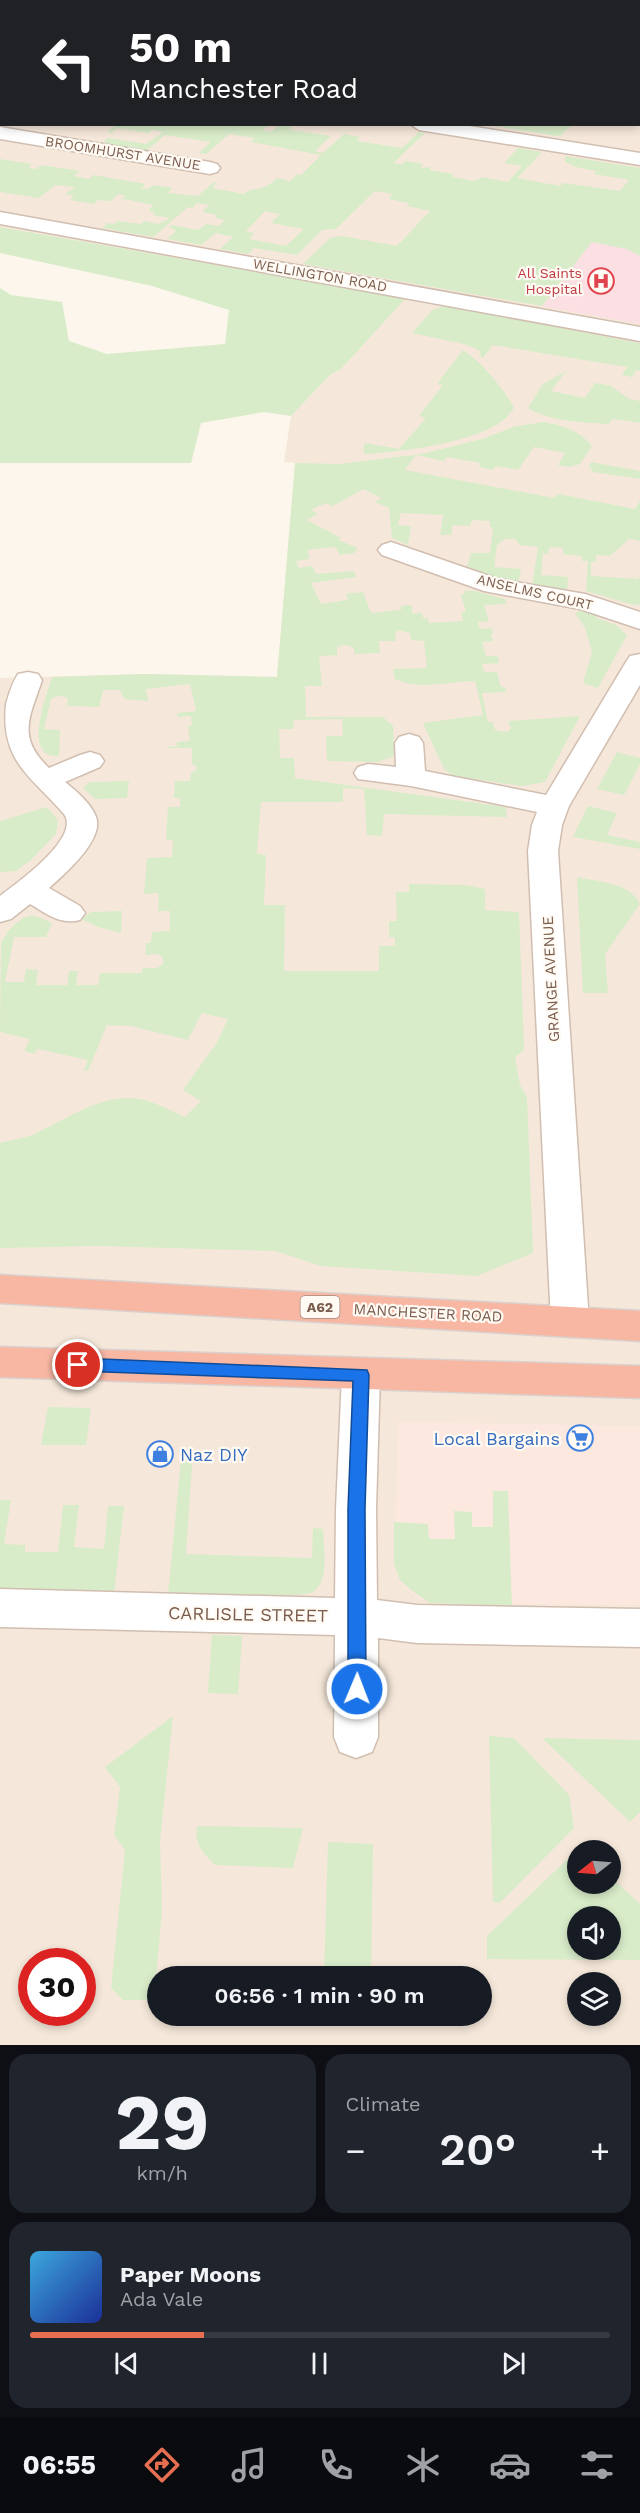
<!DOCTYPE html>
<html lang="en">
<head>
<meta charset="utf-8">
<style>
  :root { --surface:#171b24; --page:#20242c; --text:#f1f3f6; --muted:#9ea1a6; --line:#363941; --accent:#e76f51 }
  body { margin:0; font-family:"Work Sans",sans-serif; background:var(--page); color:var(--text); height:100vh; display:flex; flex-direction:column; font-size:22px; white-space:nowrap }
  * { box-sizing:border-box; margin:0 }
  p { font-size:20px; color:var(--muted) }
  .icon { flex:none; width:33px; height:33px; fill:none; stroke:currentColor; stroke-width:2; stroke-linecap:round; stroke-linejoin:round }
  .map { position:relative; height:2045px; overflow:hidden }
  .sheet { display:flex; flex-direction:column; gap:9px; padding:9px; background:#0d0f14; flex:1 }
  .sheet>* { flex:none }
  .hud { position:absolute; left:0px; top:0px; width:640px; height:126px; box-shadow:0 3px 9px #0003; background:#202124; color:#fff; overflow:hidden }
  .needle { width:39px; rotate:253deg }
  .fabs { position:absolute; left:567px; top:1840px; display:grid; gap:12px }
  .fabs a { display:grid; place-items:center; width:54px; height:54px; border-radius:50%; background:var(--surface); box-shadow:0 3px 9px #0003; font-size:30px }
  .speed { position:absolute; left:18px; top:1948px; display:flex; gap:12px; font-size:30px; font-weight:700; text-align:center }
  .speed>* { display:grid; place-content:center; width:78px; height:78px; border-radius:50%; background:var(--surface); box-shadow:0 3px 9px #0003; line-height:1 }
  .speed .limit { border:9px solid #d22; background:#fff; color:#111 }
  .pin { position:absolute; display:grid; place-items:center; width:51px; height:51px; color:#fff; margin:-26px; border:3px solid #fff; border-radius:50%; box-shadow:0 2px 6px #0007 }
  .me { position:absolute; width:66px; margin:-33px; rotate:1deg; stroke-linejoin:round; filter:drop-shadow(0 0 4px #0008) }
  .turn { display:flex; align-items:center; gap:21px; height:126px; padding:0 30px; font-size:27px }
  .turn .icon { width:78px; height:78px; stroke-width:2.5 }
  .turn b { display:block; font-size:42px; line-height:51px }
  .big { font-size:45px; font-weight:600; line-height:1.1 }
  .sheet .tile { flex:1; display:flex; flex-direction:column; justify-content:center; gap:9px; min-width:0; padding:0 21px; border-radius:18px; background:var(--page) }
  .sheet .dial { align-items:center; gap:0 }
  .dial b { font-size:78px; line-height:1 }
  .song { display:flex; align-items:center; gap:18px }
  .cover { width:72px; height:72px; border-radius:9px; background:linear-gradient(135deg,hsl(200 70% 55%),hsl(230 70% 35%)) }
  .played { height:6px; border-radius:3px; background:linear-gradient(90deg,var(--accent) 30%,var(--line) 30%) }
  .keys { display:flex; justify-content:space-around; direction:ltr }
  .heat { display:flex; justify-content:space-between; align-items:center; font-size:33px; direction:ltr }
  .sheet .tiles { flex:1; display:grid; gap:9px; grid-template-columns:1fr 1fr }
  .tile:last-child { grid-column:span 2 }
  .trip { position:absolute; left:147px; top:1966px; width:345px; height:60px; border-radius:30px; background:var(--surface); box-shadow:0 3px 9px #0003; font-weight:600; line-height:60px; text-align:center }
  .menu { display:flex; height:96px; justify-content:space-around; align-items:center; background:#090b0e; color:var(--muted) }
  .menu .icon { width:42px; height:42px }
  .menu .active { color:var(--accent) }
  .menu b { font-size:27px; color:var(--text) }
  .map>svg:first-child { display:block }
</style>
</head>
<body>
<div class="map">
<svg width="640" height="2045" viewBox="0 0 640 2045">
  <rect width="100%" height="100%" fill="#fdf6ec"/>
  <path fill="#f5e8da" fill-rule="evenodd" d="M0,0H640V2045H0V678L145,674L277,677L295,468V463L284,462L291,416L331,374L341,369L405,298L0,227ZM2,2H639V124H2ZM578,1851H610V1884H578ZM578,1917H610V1950H578ZM32,1962H82V2013H32ZM158,1977H482V2016H158ZM578,1983H610V2016H578Z"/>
  <path fill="#fde8e0" d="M398,1422L640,1426V1605L430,1603L411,1593L400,1578L395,1562Z"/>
  <path fill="#fbdfe3" d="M592,242L627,249L640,256V324L542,306Z"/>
  <path fill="#d8ecc9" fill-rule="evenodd" d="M116,125H268L262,130L271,132L279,125L292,127L289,130L331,136L315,151L323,153L344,134L360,137L357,141L402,148L419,132L425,133L393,163L402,164L406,161L423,164L420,168L431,167L429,170L454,174L452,177L474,181L482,177L508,182L522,166L504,163L518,148L542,152L517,178L560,186L563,183L620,191L629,180L594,174L596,171L576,167L565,162V156L640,168V256L627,249L592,242L542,306L303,264L330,238L342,236L397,246L430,211L407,206L409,203L389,199L392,194L375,191L336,229L322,230L297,255L254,248L248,254L220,249L233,237L216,233L201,245L167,239L176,231L169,227L171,225L198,230L206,224L219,226L225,220L215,218L217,215L202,212L209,205L197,203L192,208L188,207L153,237L102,228L108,223L114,224L117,221L141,224L145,221L158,224L170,218L153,215L155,212L148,210L154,205L124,199L119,202L125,196L118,194L111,201L98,200L93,204L70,200L74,196L65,194L75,187L55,185L39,198L0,192V159L32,164L28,168L36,169L41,165L80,171L74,176L89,179L93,175L146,184L141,188L148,189L153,185L173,188L168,193L198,196L214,182L217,183L212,188L244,194C255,185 261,194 277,178L290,181L297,174L301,175L321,155L251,142L255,138L229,134L206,154L199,153L211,142L165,135L146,151L101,144L108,138L146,144L163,132L152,130L149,133L117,128L111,133L107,132ZM265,211L280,214L271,223L304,229L286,246L249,239L254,233L246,231Z
    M488,125H571L562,135L557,136Z
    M0,227L406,298L341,369L331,374L291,416L264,412L201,423L191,463H0V288L11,295L62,302L69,341L107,354L225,344L229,310L152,286L0,253Z
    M445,306L640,343V371L636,370L632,377L622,375L627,367L493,345L482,359L479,350L464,344L412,333L432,310Z
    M463,350C483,363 503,388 514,408C510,413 506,419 501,422C471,443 401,452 365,454L363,451L365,443L399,449L426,418L419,416L443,385L437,384Z
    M566,371L551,391L585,398L595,383L611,386L629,399L640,401V423L613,419L608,424C580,422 552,422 528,408L543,384Z
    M543,422C564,426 578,429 592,446L580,464L570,467L558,465L565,453L534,447L518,470L496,466L493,470L479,467L480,463L447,457L444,461L416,455L405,470L554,498L558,494L635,509L640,501V541L629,539L610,556L596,555L595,562H591V576L639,579L640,573V605L630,604L586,591L588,561H582V556L563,554V548L549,547L548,554H543L541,575L568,577L567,592L532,586L538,547L519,545L516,539H505L497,545L494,567L521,569L518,584L466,569L471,553H490L493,528L490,527V521L472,520L470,526L453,525L451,535H440L443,515L401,513L398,525L411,526L408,545L392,538L389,508L375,502L382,498L363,489L333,506L326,503L311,510L318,514L307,520L341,538L338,540L358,548L354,553L340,555L335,547L307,550L310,559L296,561L299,568L312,566L316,574L354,571L356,577L311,583L321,604L348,600L346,594L363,592L371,613L401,610V606L411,605L413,614L422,613L423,618H428L429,623L463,621L461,613L466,612L461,595L465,594L464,591H475L505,599L507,604L484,605L489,621L478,622L480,629L491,628L494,633L491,634L493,641L482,642L486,656H498L499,663L482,664L484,672H497L501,687H505L506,692L482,693L488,722H493L495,730L507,732L511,728L508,721L580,716L545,782L523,786L453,776L444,769L423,723L483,715L475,681C449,681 419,691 395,679L393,669L427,668L424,641L411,640L410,633L399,630L395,633L396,641H379L380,653L354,654V648C348,644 342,644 337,648V655L319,656L322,686H305L306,717H383L393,726L394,756L378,762L327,761L326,736H343L342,719L294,720L293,729H279L280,758H294L295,778L506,807L507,817L384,814L382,836L367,835L364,789L343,788V802H261L257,854L266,855L264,905H285L284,971H379V946H395V937H389V921H397L396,892H409V884L466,885L485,889V910L519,912L524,1050L515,1057L520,1085L527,1097L533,1253L477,1276L321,1266L276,1251L99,1246L0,1248V1143C10,1140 22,1139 32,1135C62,1122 94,1098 128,1098C149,1098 167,1109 185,1117L201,1101L183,1090L216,1044L228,1019L202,1013L188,1040L130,1026L107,1025L88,1071L84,1070L88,1060L37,1049L34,1054L24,1051L30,1039L0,1032L1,944C4,934 22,914 33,916C39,916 47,921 52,923L46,937H14L5,982H24L26,969L38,970L36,985H67L69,971H78L76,985H98L100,973H142L143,968H157L163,964V958L157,954L145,955L146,943H151L152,932L170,931V911H158L159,893L144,894L147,858L172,857L173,840H166L168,807H180V798H174L175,781H190L191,773L196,770V766L192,764V748H162L177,746V742L190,741L188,726L192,725L191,716L178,717L177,713L196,711L190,684L146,689L148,701L124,699L120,690H103L99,707L67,706L68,699C62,695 57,695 51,699L44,729L60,730L59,756C21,759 47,695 52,677L145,674L277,677L295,463L339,464L422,454L482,439L513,427Z
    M591,462L640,471V479L593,472L589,466Z
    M584,609L599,614L596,618L616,625L627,635L598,688L583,683L592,652L585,628L575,613Z
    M617,752L640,758V764L624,795L597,789Z
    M129,781L127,798L95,799L83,788L90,782Z
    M588,806L617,813L607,835L640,842V849L573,837Z
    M47,807L58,820L56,834L31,860L16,871L0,872V821Z
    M577,877C598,882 630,882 640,904L605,954L608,993H583Z
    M122,911L121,933L98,927L81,919L91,912Z
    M48,1407L91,1408L86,1445H41Z
    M182,1450H193L186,1554L312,1558L313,1528L323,1529C323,1546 331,1583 311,1593C307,1594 301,1594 296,1595H168Z
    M493,1491H508L512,1606L430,1603L412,1591L400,1580L394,1564V1522L428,1524L429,1539H455L454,1511L472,1512V1527H493Z
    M0,1500H11L4,1544L25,1545V1552H58L63,1505H79L74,1547L104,1549L108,1506H124L114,1593L0,1590Z
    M212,1635L242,1636L238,1694L208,1693Z
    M173,1716L160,1841L162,1910L154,2000H123L111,1988L125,1850L114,1835L120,1787L105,1767Z
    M489,1736L514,1738L569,1795L574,1828L500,1903L493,1902Z
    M542,1738L640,1740V1812L630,1822Z
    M197,1826L303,1828L293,1868L215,1865C203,1853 194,1844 197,1826Z
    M328,1842L373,1844L371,1977H324Z
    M579,1848L582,1851H578V1884H610L611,1877L640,1904V1960L487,1959V1936ZM578,1917H610V1950H578Z"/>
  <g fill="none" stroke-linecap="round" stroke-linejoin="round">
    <g stroke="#d1beb0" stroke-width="3">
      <path id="minor" d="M0,50H2V61H0Z
        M410,124H457L640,153V165L419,130Z
        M0,127L210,162L217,164L220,168L217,172L210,174L0,139Z
        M0,212L640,327V341L0,224Z
        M391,542L498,579L585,594L640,612V629L580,609L484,591L382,555L378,550L382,545Z
        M640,654V685L569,806L562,825L558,851L589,1322L583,1332L570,1337L557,1332L551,1322L528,851L532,825L537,812L411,786L358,779L354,773L358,767L368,764L396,767L395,743L399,737L409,734L419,737L423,743L425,771L546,795L626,662L630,656Z
        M28,672L38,674L42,680C30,717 16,737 49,768L80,755L90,752L100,755L104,761L100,767L65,782C76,791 91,803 96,817C105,839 64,875 49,888L80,906L85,913L80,920C60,925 47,914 30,904L11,919L0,922V896C17,883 81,838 64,814C32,777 0,762 6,704C9,694 12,683 18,674Z
        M361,1359L375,1364L380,1375L376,1509L377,1600L417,1605L640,1609V1647L417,1643L378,1638V1737L372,1752L356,1758L340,1752L334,1737L335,1635L0,1627V1589L335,1598L336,1509L342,1375L347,1364Z"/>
    </g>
    <g stroke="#dad1cd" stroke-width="3">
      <path id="major" d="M217,0H236L216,2Z
        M0,93H2V103H0Z"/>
    </g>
    <g stroke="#dad1cd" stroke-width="3">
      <path id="highway" d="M0,1275L640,1311V1341L0,1303Z
        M0,1347L640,1366V1398L0,1377Z"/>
    </g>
    <use href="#minor" fill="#fff" fill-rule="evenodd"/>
    <use href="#major" fill="#fbd9a5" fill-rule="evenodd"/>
    <use href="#highway" fill="#f7b7a3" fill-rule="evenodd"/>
  </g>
  <path fill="#1a73e8" stroke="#114b97" stroke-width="1.5" d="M78,1358L367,1370L369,1375L365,1509L366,1689L363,1695L357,1698L350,1695L348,1689V1509L353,1381L78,1371L72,1369L70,1365L72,1360Z"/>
  <defs>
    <g id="hospital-ring" transform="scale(1.35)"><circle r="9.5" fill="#fffaf3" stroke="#e0444e" stroke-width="1.5"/><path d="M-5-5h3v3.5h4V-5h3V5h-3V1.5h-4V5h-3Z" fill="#e0444e"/></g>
    <g id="supermarket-ring" transform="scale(1.35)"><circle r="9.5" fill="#fffaf3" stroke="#3f7fe0" stroke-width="1.5"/><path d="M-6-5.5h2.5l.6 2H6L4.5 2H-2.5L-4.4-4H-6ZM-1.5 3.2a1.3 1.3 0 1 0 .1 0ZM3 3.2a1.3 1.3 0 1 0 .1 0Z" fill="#3f7fe0"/></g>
    <g id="shop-ring" transform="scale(1.35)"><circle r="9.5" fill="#fffaf3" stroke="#3f7fe0" stroke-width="1.5"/><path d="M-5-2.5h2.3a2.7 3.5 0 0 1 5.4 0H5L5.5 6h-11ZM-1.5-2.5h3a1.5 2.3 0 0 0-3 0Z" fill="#3f7fe0"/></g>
  </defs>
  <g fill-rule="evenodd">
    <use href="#hospital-ring" x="601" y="281"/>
    <use href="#supermarket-ring" x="580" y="1438"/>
    <use href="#shop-ring" x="160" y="1454"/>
  </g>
  <g text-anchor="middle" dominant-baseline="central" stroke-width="4.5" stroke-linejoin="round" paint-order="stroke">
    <g font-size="14" fill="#7a5c4d" stroke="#fffaf3">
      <text transform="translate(123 153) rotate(9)">BROOMHURST AVENUE</text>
      <text transform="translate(320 275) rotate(10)">WELLINGTON ROAD</text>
      <text transform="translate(535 592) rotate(13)">ANSELMS COURT</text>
    </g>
    <g font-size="14" fill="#be3a42" stroke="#fffaf3" text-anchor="end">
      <text x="582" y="273">All Saints<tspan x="582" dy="16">Hospital</tspan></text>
    </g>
    <rect fill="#fffaf3" stroke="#a28b7f" stroke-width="1.5" x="300.5" y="1296" width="39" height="22" rx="4.5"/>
    <g font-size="14" font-weight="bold" fill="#7a5c4d">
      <text x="320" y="1307">A62</text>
    </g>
    <g font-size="15" fill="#7a5c4d" stroke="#fffaf3">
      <text transform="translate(551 979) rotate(-93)">GRANGE AVENUE</text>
      <text transform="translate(428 1313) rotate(3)">MANCHESTER ROAD</text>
    </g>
    <g font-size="18" fill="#366cbe" stroke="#fffaf3" text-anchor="end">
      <text x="560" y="1438">Local Bargains</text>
      <text x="180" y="1454" text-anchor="start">Naz DIY</text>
    </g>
    <g font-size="18" fill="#7a5c4d" stroke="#fffaf3">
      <text transform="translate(248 1614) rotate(1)">CARLISLE STREET</text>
    </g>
  </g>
</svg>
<div class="fabs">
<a><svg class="needle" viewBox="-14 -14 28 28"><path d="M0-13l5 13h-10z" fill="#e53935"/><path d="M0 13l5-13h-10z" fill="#9ea1a6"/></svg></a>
<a><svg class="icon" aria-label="sound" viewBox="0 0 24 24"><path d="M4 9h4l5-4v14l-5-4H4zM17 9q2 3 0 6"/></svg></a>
<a><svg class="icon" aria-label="layers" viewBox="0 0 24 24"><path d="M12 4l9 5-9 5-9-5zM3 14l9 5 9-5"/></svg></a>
</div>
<div class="speed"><div class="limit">30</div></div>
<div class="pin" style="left:78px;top:1365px;background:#d93025"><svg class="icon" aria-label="arrive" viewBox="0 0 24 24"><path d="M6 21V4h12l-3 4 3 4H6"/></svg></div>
<svg class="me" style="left:357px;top:1689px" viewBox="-20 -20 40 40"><circle r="17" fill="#1a73e8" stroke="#fff" stroke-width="3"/><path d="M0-11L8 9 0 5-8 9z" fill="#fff"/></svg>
<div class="trip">06:56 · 1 min · 90 m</div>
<div class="hud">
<div class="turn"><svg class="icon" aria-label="left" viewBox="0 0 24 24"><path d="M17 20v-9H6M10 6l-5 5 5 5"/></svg><div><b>50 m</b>Manchester Road</div></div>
</div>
</div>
<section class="sheet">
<div class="tiles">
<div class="tile dial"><b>29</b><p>km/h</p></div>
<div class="tile"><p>Climate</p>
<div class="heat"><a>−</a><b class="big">20°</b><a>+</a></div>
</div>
<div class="tile">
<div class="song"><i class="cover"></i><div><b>Paper Moons</b><p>Ada Vale</p></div></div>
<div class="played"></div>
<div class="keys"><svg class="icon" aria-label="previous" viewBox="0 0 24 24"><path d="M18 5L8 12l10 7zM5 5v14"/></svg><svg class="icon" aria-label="pause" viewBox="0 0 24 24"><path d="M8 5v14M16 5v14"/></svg><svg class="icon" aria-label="next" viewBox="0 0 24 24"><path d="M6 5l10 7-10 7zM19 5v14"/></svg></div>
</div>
</div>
</section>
<nav class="menu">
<b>06:55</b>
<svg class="icon active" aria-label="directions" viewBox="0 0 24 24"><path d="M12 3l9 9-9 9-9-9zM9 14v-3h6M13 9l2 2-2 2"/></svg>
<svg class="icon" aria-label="music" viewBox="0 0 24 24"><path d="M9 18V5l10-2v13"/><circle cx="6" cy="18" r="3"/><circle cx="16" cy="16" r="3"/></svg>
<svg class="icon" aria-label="phone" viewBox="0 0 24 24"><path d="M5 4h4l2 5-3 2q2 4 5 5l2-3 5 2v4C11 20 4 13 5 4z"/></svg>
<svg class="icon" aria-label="climate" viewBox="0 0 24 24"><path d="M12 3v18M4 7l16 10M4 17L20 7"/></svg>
<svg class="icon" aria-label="car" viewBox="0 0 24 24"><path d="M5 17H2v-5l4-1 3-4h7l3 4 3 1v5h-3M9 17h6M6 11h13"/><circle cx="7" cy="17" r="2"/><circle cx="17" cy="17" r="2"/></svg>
<svg class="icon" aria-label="filters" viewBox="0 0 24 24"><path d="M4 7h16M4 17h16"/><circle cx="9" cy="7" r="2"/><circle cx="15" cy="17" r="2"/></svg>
</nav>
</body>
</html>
